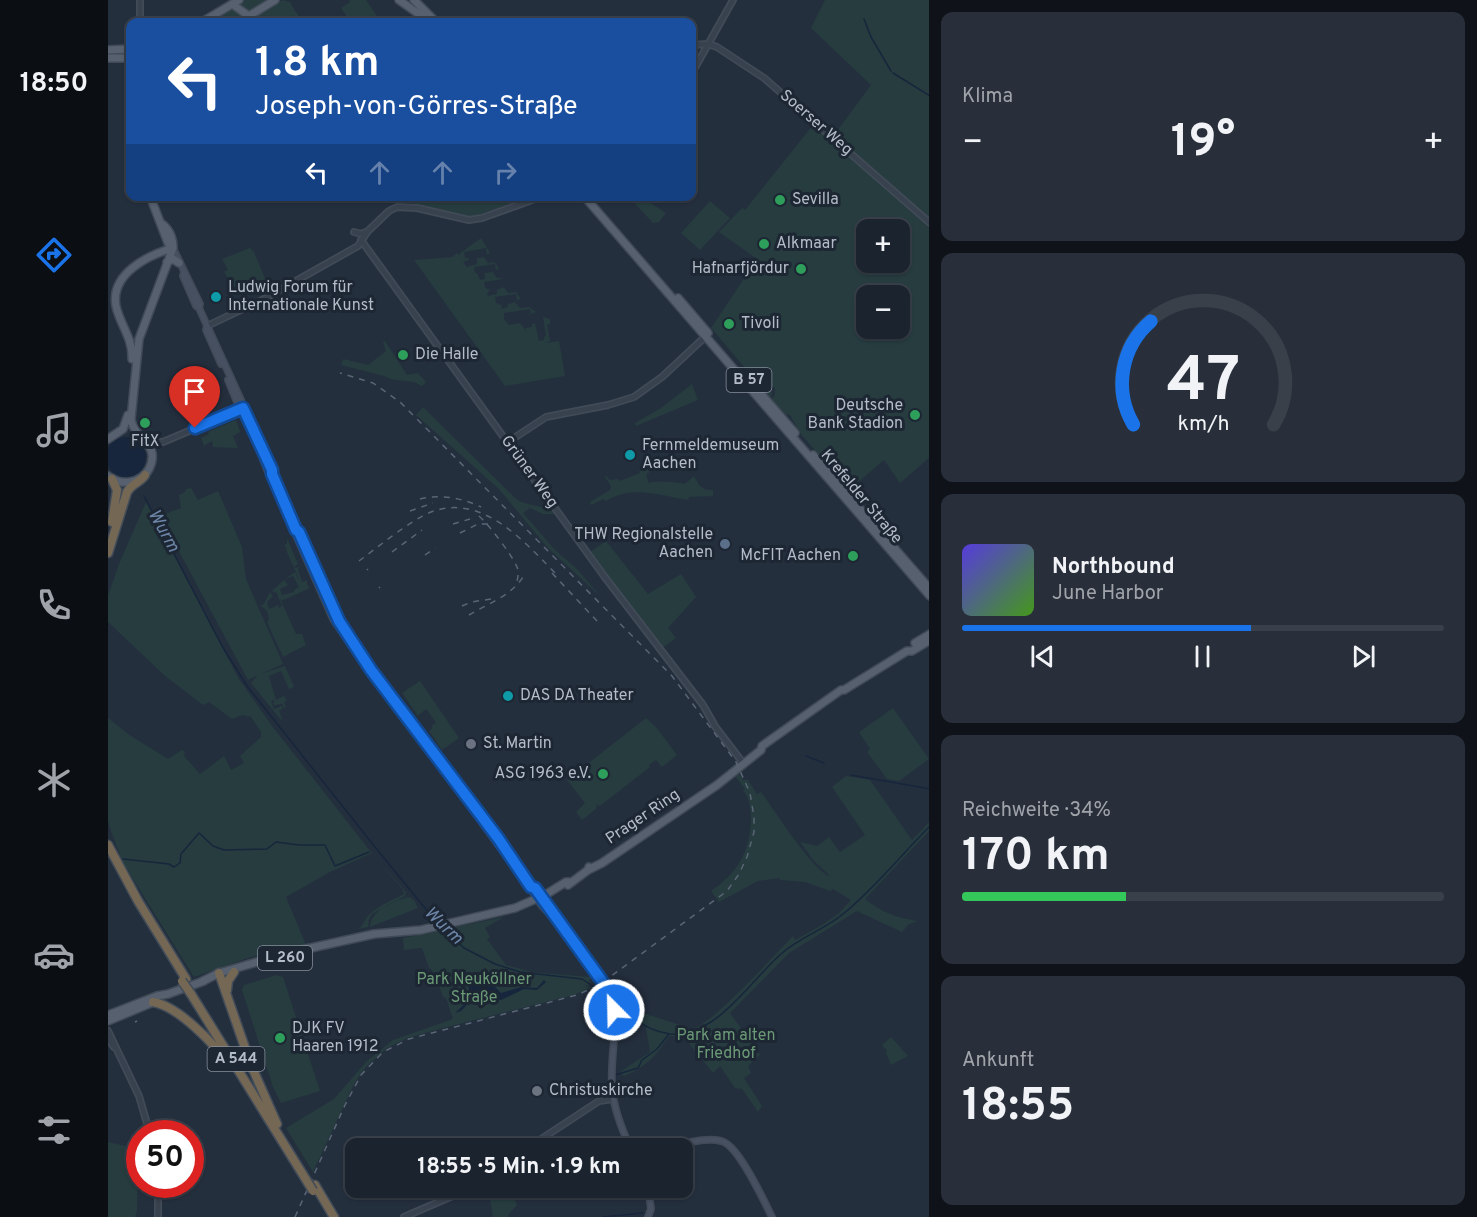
<!DOCTYPE html>
<html lang="de">
<head>
<meta charset="utf-8">
<style>
  :root { --surface:#1b232e; --page:#282f3a; --text:#f1f3f6; --muted:#a0a4aa; --line:#39404a; --accent:#1a73e8 }
  body { margin:0; font-family:Overpass,sans-serif; background:var(--page); color:var(--text); height:100vh; display:flex; flex-direction:column; font-size:22px; white-space:nowrap }
  * { box-sizing:border-box; margin:0 }
  p { font-size:20px; color:var(--muted) }
  .icon { flex:none; width:33px; height:33px; fill:none; stroke:currentColor; stroke-width:2; stroke-linecap:round; stroke-linejoin:round }
  .map { position:relative; flex:1; overflow:hidden }
  .details { display:flex; flex-direction:column; gap:12px; padding:12px; background:#0f1319; width:548px }
  .details>* { flex:none }
  .banner { position:absolute; left:18px; top:18px; width:570px; height:183px; border-radius:12px; box-shadow:0 2px 4px #0004,0 0 0 2px var(--line); background:#1a4fa0; color:#fff; overflow:hidden }
  .fabs { position:absolute; left:748px; top:219px; display:grid; gap:12px }
  .fabs a { display:grid; place-items:center; width:54px; height:54px; border-radius:12px; background:var(--surface); box-shadow:0 2px 4px #0004,0 0 0 2px var(--line); font-size:30px }
  .speed { position:absolute; left:18px; top:1120px; display:flex; gap:12px; font-size:30px; font-weight:700; text-align:center }
  .speed>* { display:grid; place-content:center; width:78px; height:78px; border-radius:50%; background:var(--surface); box-shadow:0 2px 4px #0004,0 0 0 2px var(--line); line-height:1 }
  .speed .limit { border:9px solid #d22; background:#fff; color:#111 }
  .pin { position:absolute; display:grid; place-items:center; width:51px; height:51px; color:#fff; margin:-62px -26px; border-radius:50% 50% 50% 0; rotate:-45deg; box-shadow:0 0 6px #0007 }
  .pin .icon { rotate:45deg }
  .me { position:absolute; width:66px; margin:-33px; rotate:337deg; stroke-linejoin:round; filter:drop-shadow(0 0 4px #0008) }
  .turn { display:flex; align-items:center; gap:21px; height:126px; padding:0 30px; font-size:27px }
  .turn .icon { width:78px; height:78px; stroke-width:2.5 }
  .turn b { display:block; font-size:42px; line-height:51px }
  .lanes { display:flex; align-items:center; height:57px; padding:0 30px; background:#0003; justify-content:center; gap:30px; direction:ltr }
  .lanes .off { opacity:.35 }
  .big { font-size:45px; font-weight:700; line-height:1.1 }
  .details .widget { flex:1; display:flex; flex-direction:column; justify-content:center; gap:9px; min-width:0; padding:0 21px; border-radius:12px; background:var(--page) }
  .details .dial { align-items:center; gap:0 }
  .dial svg { height:156px; overflow:visible; fill:none; stroke:var(--line); stroke-width:7; stroke-linecap:round; text-anchor:middle }
  .dial text { fill:var(--text); stroke:none }
  .song { display:flex; align-items:center; gap:18px }
  .cover { width:72px; height:72px; border-radius:9px; background:linear-gradient(135deg,hsl(250 70% 55%),hsl(100 70% 35%)) }
  .played { height:6px; border-radius:3px; background:linear-gradient(90deg,var(--accent) 60%,var(--line) 60%) }
  .keys { display:flex; justify-content:space-around; direction:ltr }
  .heat { display:flex; justify-content:space-between; align-items:center; font-size:33px; direction:ltr }
  .charge { height:9px; border-radius:4px; background:linear-gradient(90deg,#34c759 34%,var(--line) 0) }
  .trip { position:absolute; left:237px; top:1138px; width:348px; height:60px; border-radius:12px; background:var(--surface); box-shadow:0 2px 4px #0004,0 0 0 2px var(--line); font-weight:700; line-height:60px; text-align:center }
  main { display:flex; flex:1; min-height:0 }
  .tab-bar { display:flex; flex-direction:column; width:108px; justify-content:space-around; align-items:center; background:#0b0e12; color:var(--muted) }
  .tab-bar .icon { width:42px; height:42px }
  .tab-bar .current { color:var(--accent) }
  .tab-bar b { font-size:27px; color:var(--text) }
  .map>svg:first-child { display:block }
</style>
</head>
<body>
<main>
<nav class="tab-bar">
<b>18:50</b>
<svg class="icon current" aria-label="directions" viewBox="0 0 24 24"><path d="M12 3l9 9-9 9-9-9zM9 14v-3h6M13 9l2 2-2 2"/></svg>
<svg class="icon" aria-label="music" viewBox="0 0 24 24"><path d="M9 18V5l10-2v13"/><circle cx="6" cy="18" r="3"/><circle cx="16" cy="16" r="3"/></svg>
<svg class="icon" aria-label="phone" viewBox="0 0 24 24"><path d="M5 4h4l2 5-3 2q2 4 5 5l2-3 5 2v4C11 20 4 13 5 4z"/></svg>
<svg class="icon" aria-label="climate" viewBox="0 0 24 24"><path d="M12 3v18M4 7l16 10M4 17L20 7"/></svg>
<svg class="icon" aria-label="car" viewBox="0 0 24 24"><path d="M5 17H2v-5l4-1 3-4h7l3 4 3 1v5h-3M9 17h6M6 11h13"/><circle cx="7" cy="17" r="2"/><circle cx="17" cy="17" r="2"/></svg>
<svg class="icon" aria-label="filters" viewBox="0 0 24 24"><path d="M4 7h16M4 17h16"/><circle cx="9" cy="7" r="2"/><circle cx="15" cy="17" r="2"/></svg>
</nav>
<div class="map">
<svg width="822" height="1217" viewBox="0 0 822 1217">
  <rect width="100%" height="100%" fill="#242f3e"/>
  <path fill="#263c3f" fill-rule="evenodd" d="M133,0H163L127,22H96Z
    M174,0L182,2L187,11L186,12H188L195,22H153L148,17Z
    M241,0H258L273,22H237L235,19L238,15L233,8L242,2Z
    M717,0H821V219L726,135L763,85L703,28Z
    M705,125L821,226V458L792,483L776,460L741,490L692,433L682,415L677,414L664,399L667,395V388L661,384L664,394L662,397L603,328L649,259L611,232L634,208L637,210ZM759,230H792V262H759ZM759,296H792V328H759Z
    M305,197H397L402,204L367,216H356L307,205Z
    M521,197H533L558,213L551,222L545,223Z
    M602,201L622,218L592,250L573,233Z
    M373,238L382,253L379,255L378,248L356,252L357,258H360L361,260L355,262L359,267L369,264V258L376,257L380,263L387,262L391,269L388,270L387,264L366,267L367,273H369L372,280L377,279L376,273L385,272L389,278H394V279L376,282L377,288L382,290L379,294L380,296L389,294V290L396,287L400,293L408,292L413,299L406,301L409,299L408,294L387,297L388,303L393,305L394,309L400,307V304L407,302L412,308L421,307L428,312L420,315L423,313L422,309L396,313V319L401,325L412,323L419,332L417,328L424,327V324L427,323L431,341L436,340V337L438,336L435,317L442,319V324L439,325L442,341L437,343L451,341L457,376L397,386L306,260L344,257L349,253L352,256L351,254Z
    M142,248L146,252L158,281L135,280L126,288L116,272L120,270L114,259Z
    M277,341L299,375L310,373L318,382L314,386C302,378 288,383 276,376L233,365L235,359L260,365L278,351L275,342Z
    M93,375L97,380L102,378L110,399L91,407L81,383L87,380L86,377Z
    M584,384L590,400L528,426L527,423L553,408Z
    M315,407L408,499C419,507 438,504 447,514H435L422,508L415,513L447,550L469,569L493,597L439,547L391,489L308,415Z
    M128,420L132,432L125,436L130,448L105,447L104,441L96,446L93,438L101,434L100,432Z
    M537,468L542,472L538,475L541,483C552,480 566,482 577,484L586,476C591,485 594,491 605,490V496L581,497L580,500C554,496 524,484 498,501L495,499L483,505L482,502L502,490L503,486L497,477L498,476L502,480L510,479L512,481L532,473L531,471Z
    M83,488L90,500L110,491L134,547L138,579L175,664L153,674L177,666L186,687L181,689L173,671L161,676L168,700L176,696L179,701L176,702L178,707L176,708L174,703L170,705L169,704L167,706L165,703L167,700L163,701L166,709L174,706L175,708L171,711L174,719L173,720L143,683L150,675L140,680L52,516L73,508L71,495L77,492L78,489Z
    M38,502L131,679L164,726L263,852L298,892L297,896L264,914L261,919L260,927L250,929C256,925 256,919 262,914C271,905 285,900 296,894L295,890L264,853L222,872L178,897L198,945L143,957L86,977L15,863L3,831L0,820V718L20,734L60,759L74,750L77,752L76,756L92,774L116,756L123,770L136,763L132,756L153,737V732L143,717L134,715L124,719L101,702L95,705L56,675L0,622V596L11,564Z
    M179,538L190,564L186,567L188,568L193,566L190,569L194,582L199,580V584L202,588L173,601L188,634H194L198,645L175,657L159,622L161,619L159,611L152,605H155L162,592L165,596L159,602L161,609L170,605L171,608L174,606L172,601L173,599L171,600L169,593L164,591L176,580L180,585L172,589L174,595L186,592V590L191,587L185,576L177,579L187,572L193,584L187,570L190,569L187,570L178,550L179,549L176,545L179,544Z
    M498,541L540,594L573,574L588,597L560,628L568,638L553,649L482,552Z
    M312,681L351,738L334,750L321,731L325,728L323,726L328,723L327,721L318,709L310,716L294,693Z
    M785,708L821,759L791,781L779,779L759,752L762,749L751,732Z
    M538,718L548,727L569,755L554,767L548,760L541,765L542,767L492,806L489,804L488,809L474,820L468,812L477,803L459,780Z
    M632,774L635,780H640L649,794L653,792C665,808 706,873 722,876L706,861L692,842L709,846L721,837L732,852L757,835L724,787L738,776L762,780L804,840L821,822V831L757,899C773,912 789,918 810,921L801,924L794,932L749,911L681,953L622,1013L652,1055L640,1066L643,1073L636,1078L654,1106L650,1112L634,1089L627,1088L612,1066L605,1073L575,1036H561C549,1055 537,1068 516,1076L512,1072L542,1052L538,1028L525,1015L526,1010L584,1029C605,1024 666,955 685,936L687,940L714,925L731,913L743,900L725,889L722,891L697,882L672,880V878L650,881L611,902L603,891C630,873 643,850 643,817C642,806 642,799 635,790L637,789L627,776Z
    M301,897L306,900L310,908L262,927C262,911 287,900 301,897Z
    M396,917L377,928L382,937L379,939L398,965L424,972L482,977L484,978L481,980L482,982L480,986L474,984L483,988L462,996L335,1028L300,1038L279,1048L258,1067L247,1082L205,1172L178,1128L226,1099L258,1062L285,1040L345,1019L338,998L335,997L331,985L328,984L324,970L321,968L314,948L296,950L295,938Z
    M168,975L175,977L212,1091L173,1103L165,1087L134,990L136,985Z
    M783,1037L800,1056L783,1065L778,1053L779,1051L774,1045Z
    M0,1142L30,1149L29,1211L27,1217H0Z
    M397,1188H401L409,1205L400,1215L401,1217H385L382,1199Z"/>
  <path fill="#17263c" d="M-2 457a20 20 0 1 1 40 0a20 20 0 1 1-40 0Z
    M371,976L381,981L393,993L413,987L429,988L436,980L438,982L429,990L416,989L393,1000L380,996L370,1004L361,1003L353,1011L347,1013L359,1002L357,1001L361,992L360,981L364,977Z"/>
  <g fill="none" stroke-linecap="round" stroke-linejoin="round">
    <path stroke="#17263c" stroke-width="1.5" d="M756,19L763,37L783,71
      M785,73L822,96
      M36,496L114,646L139,686L267,847L330,924
      M698,756L716,763
      M743,775L822,789
      M15,859L61,864L66,867L72,863L73,854L91,833L105,846L116,850L159,849L168,842L191,845H217L227,866L261,852
      M333,927L356,948L387,964L412,972L474,979L501,997
      M505,999C518,1003 520,1010 528,1019C536,1027 551,1032 562,1034C608,1038 642,981 673,954C692,937 716,930 735,914C767,888 793,855 822,826
      M507,1075L530,1068L534,1060L549,1049L561,1034
      M495,1217L535,1213"/>
    <g stroke="#414a57" stroke-width="8">
      <path id="tertiary" d="M32,0V22
        M584,45L600,44L609,47L656,78L822,223
        M584,73L625,0
        M246,232L253,234L258,232
        M253,240L496,576L595,705L607,726
        M99,326L154,300L250,246L260,231L281,211L289,207L309,208L361,220L374,218L435,196
        M39,442H55L135,408
        M400,442L438,417L500,405L526,397L554,377L598,336
        M606,725L635,763
        M0,1031L31,1096L42,1134
        M0,1039L6,1047
        M418,1149L491,1101L505,1099
        M50,1217V1185
        M296,1217L363,1188"/>
    </g>
    <g stroke="#414a57" stroke-width="8">
      <path id="secondary" d="M65,248L92,304L91,308L133,400L147,441
        M76,272L75,276L88,306L91,308
        M99,326L98,330L113,364
        M120,380L129,402L133,405
        M148,439L150,440L188,530L191,532L231,621L283,698L287,700L328,759L336,765L403,856V859
        M151,449L160,472L164,474
        M188,530L187,533L225,619L256,664
        M283,698V701L309,735
        M333,766L399,857L403,859L423,887L424,891L434,906L450,923
        M423,887L427,888L504,997C511,1026 502,1056 504,1086C505,1107 514,1130 523,1149
        M558,1149C573,1144 597,1137 613,1141C630,1144 656,1201 664,1217
        M540,1188L543,1209L540,1217"/>
    </g>
    <g stroke="#414a57" stroke-width="10">
      <path id="primary" d="M291,0L322,22
        M306,0L328,22
        M124,4L141,16
        M94,22L131,0
        M131,22L167,0
        M0,50L22,49
        M0,58H22
        M42,196L60,243L65,248
        M476,196L822,596
        M59,262L65,259L71,263
        M570,298L600,333
        M24,359C25,338 12,325 8,306C2,274 40,255 65,248
        M641,380L687,433
        M0,439L15,429L20,415
        M705,455L822,589
        M0,476C6,481 14,483 22,482C30,481 38,475 41,469C54,443 25,439 23,419L31,339L65,248C65,238 61,229 53,223
        M807,643L822,634
        M480,870L494,863L609,785L653,750L654,746L733,690H736L799,651H804L822,640
        M460,885L480,870L481,867
        M93,982L111,973L180,953L266,934L313,930L407,908L437,895L458,882H462
        M0,1015L49,996L60,994L96,981
        M0,1021L48,1001"/>
    </g>
    <g stroke="#434c59" stroke-width="11">
      <path id="motorway" d="M4,522L9,490L4,479
        M0,553L19,492C24,483 33,482 37,475
        M0,845L30,901L78,979
        M111,973L143,1065L169,1124
        M119,990L120,981L126,972
        M83,994L197,1178
        M45,1002C70,1006 105,1043 120,1063
        M207,1185L226,1217"/>
    </g>
    <use href="#tertiary" stroke="#38414e" stroke-width="4.5"/>
    <use href="#secondary" stroke="#465061" stroke-width="5"/>
    <use href="#primary" stroke="#56606e" stroke-width="7"/>
    <use href="#motorway" stroke="#746855" stroke-width="8"/>
    <path stroke="#5a6575" stroke-width="1.5" stroke-dasharray="6 6" stroke-linecap="butt" d="M312,499C333,494 354,498 373,507
      M302,511L325,503
      M371,516C381,525 404,555 409,567C411,572 410,576 409,582
      M345,524L362,519
      M352,533L370,524H383
      M284,552L314,530
      M317,555L327,548
      M251,561C270,547 303,520 323,512C376,492 419,545 451,577
      M259,570L260,569
      M444,573L489,621
      M271,588L272,587
      M354,606L363,602L383,599
      M361,615C379,604 403,596 415,577
      M27,1022L29,1021
      M187,1217L237,1105L253,1075L275,1052L301,1039L469,995L491,985L619,891L631,874L639,857L646,832V817L642,793L628,762L564,676L292,402L265,383L232,373"/>
    <g stroke="#434c59" stroke-width="11" stroke-linecap="butt">
      <path id="motorway-bridge" d="M74,981L83,994
        M197,1178L205,1191"/>
    </g>
    <use href="#motorway-bridge" stroke="#746855" stroke-width="8"/>
  </g>
  <g fill="none" stroke-linecap="round" stroke-linejoin="round">
    <g stroke="#114b97" stroke-width="15">
      <path id="route" d="M87,428L135,408L164,470V474L188,530L191,532L231,621L263,670L390,838L423,887L427,888L499,988L504,997L506,1010"/>
    </g>
    <use href="#route" stroke="#1a73e8" stroke-width="10"/>
  </g>
  <g fill="#2e9e5b" stroke="#1d2633" stroke-width="2">
    <circle cx="672" cy="200" r="6"/>
    <circle cx="656" cy="244" r="6"/>
    <circle cx="693" cy="269" r="6"/>
    <circle cx="621" cy="324" r="6"/>
    <circle cx="295" cy="355" r="6"/>
    <circle cx="807" cy="415" r="6"/>
    <circle cx="37" cy="423" r="6"/>
    <circle cx="745" cy="556" r="6"/>
    <circle cx="495" cy="774" r="6"/>
    <circle cx="172" cy="1038" r="6"/>
  </g>
  <g fill="#0f9aa8" stroke="#1d2633" stroke-width="2">
    <circle cx="108" cy="297" r="6"/>
    <circle cx="522" cy="455" r="6"/>
    <circle cx="400" cy="696" r="6"/>
  </g>
  <circle fill="#5c6f8a" stroke="#1d2633" stroke-width="2" cx="617" cy="544" r="6"/>
  <g fill="#6b7280" stroke="#1d2633" stroke-width="2">
    <circle cx="363" cy="744" r="6"/>
    <circle cx="429" cy="1091" r="6"/>
  </g>
  <g text-anchor="middle" dominant-baseline="central" stroke-width="6" stroke-linejoin="round" paint-order="stroke">
    <g fill="#1d2633" stroke="#878f9c" stroke-width="1.5">
      <rect x="618.5" y="368" width="45" height="24" rx="4.5"/>
      <rect x="150" y="946" width="54" height="24" rx="4.5"/>
      <rect x="99.5" y="1047" width="57" height="24" rx="4.5"/>
    </g>
    <g font-size="15" font-weight="bold" fill="#b4bcc9">
      <text x="641" y="380">B 57</text>
      <text x="177" y="958">L 260</text>
      <text x="128" y="1059">A 544</text>
    </g>
    <g font-size="16" fill="#b4bcc9" stroke="#1d2633">
      <text transform="translate(708 123) rotate(41)">Soerser Weg</text>
      <text transform="translate(421 472) rotate(54)">Grüner Weg</text>
      <text transform="translate(753 497) rotate(50)">Krefelder Straße</text>
      <text transform="translate(535 817) rotate(-34)">Prager Ring</text>
    </g>
    <g font-size="16" fill="#b4bcc9" stroke="#1d2633" text-anchor="start">
      <text x="684" y="200">Sevilla</text>
      <text x="668" y="244">Alkmaar</text>
      <text x="681" y="269" text-anchor="end">Hafnarfjördur</text>
      <text x="120" y="288">Ludwig Forum für<tspan x="120" dy="18">Internationale Kunst</tspan></text>
      <text x="633" y="324">Tivoli</text>
      <text x="307" y="355">Die Halle</text>
      <text x="795" y="406" text-anchor="end">Deutsche<tspan x="795" dy="18">Bank Stadion</tspan></text>
      <text x="37" y="442" text-anchor="middle">FitX</text>
      <text x="534" y="446">Fernmeldemuseum<tspan x="534" dy="18">Aachen</tspan></text>
      <text x="605" y="535" text-anchor="end">THW Regionalstelle<tspan x="605" dy="18">Aachen</tspan></text>
      <text x="733" y="556" text-anchor="end">McFIT Aachen</text>
      <text x="412" y="696">DAS DA Theater</text>
      <text x="375" y="744">St. Martin</text>
      <text x="483" y="774" text-anchor="end">ASG 1963 e.V.</text>
      <text x="184" y="1029">DJK FV<tspan x="184" dy="18">Haaren 1912</tspan></text>
      <text x="441" y="1091">Christuskirche</text>
    </g>
    <g font-size="16" fill="#6b9a76" stroke="#1d2633">
      <text x="366" y="980">Park Neuköllner<tspan x="366" dy="18">Straße</tspan></text>
      <text x="618" y="1036">Park am alten<tspan x="618" dy="18">Friedhof</tspan></text>
    </g>
    <g font-size="18" font-style="italic" fill="#6d86a8" stroke="#1d2633">
      <text transform="translate(55 531) rotate(61)">Wurm</text>
      <text transform="translate(335 926) rotate(44)">Wurm</text>
    </g>
  </g>
</svg>
<div class="fabs">
<a>+</a>
<a>−</a>
</div>
<div class="speed"><div class="limit">50</div></div>
<div class="pin" style="left:87px;top:428px;background:#d93025"><svg class="icon" aria-label="arrive" viewBox="0 0 24 24"><path d="M6 21V4h12l-3 4 3 4H6"/></svg></div>
<svg class="me" style="left:506px;top:1010px" viewBox="-20 -20 40 40"><circle r="17" fill="#1a73e8" stroke="#fff" stroke-width="3"/><path d="M0-11L8 9 0 5-8 9z" fill="#fff"/></svg>
<div class="trip">18:55 · 5 Min. · 1.9 km</div>
<div class="banner">
<div class="turn"><svg class="icon" aria-label="left" viewBox="0 0 24 24"><path d="M17 20v-9H6M10 6l-5 5 5 5"/></svg><div><b>1.8 km</b>Joseph-von-Görres-Straße</div></div>
<div class="lanes"><svg class="icon" aria-label="left" viewBox="0 0 24 24"><path d="M17 20v-9H6M10 6l-5 5 5 5"/></svg><svg class="icon off" aria-label="ahead" viewBox="0 0 24 24"><path d="M12 20V5M6 11l6-6 6 6"/></svg><svg class="icon off" aria-label="ahead" viewBox="0 0 24 24"><path d="M12 20V5M6 11l6-6 6 6"/></svg><svg class="icon off" aria-label="right" viewBox="0 0 24 24"><path d="M7 20v-9h11M14 6l5 5-5 5"/></svg></div>
</div>
</div>
<section class="details">
<div class="widget"><p>Klima</p>
<div class="heat"><a>−</a><b class="big">19°</b><a>+</a></div>
</div>
<div class="widget dial"><svg viewBox="0 0 100 80">
<path d="M14 69A42 42 0 1 1 86 69"/>
<path d="M14 69A42 42 0 0 1 23 16" stroke="#1a73e8"/>
<text x="50" y="56" font-size="32" font-weight="700">47</text>
<text x="50" y="72" font-size="11">km/h</text>
</svg></div>
<div class="widget">
<div class="song"><i class="cover"></i><div><b>Northbound</b><p>June Harbor</p></div></div>
<div class="played"></div>
<div class="keys"><svg class="icon" aria-label="previous" viewBox="0 0 24 24"><path d="M18 5L8 12l10 7zM5 5v14"/></svg><svg class="icon" aria-label="pause" viewBox="0 0 24 24"><path d="M8 5v14M16 5v14"/></svg><svg class="icon" aria-label="next" viewBox="0 0 24 24"><path d="M6 5l10 7-10 7zM19 5v14"/></svg></div>
</div>
<div class="widget"><p>Reichweite · 34%</p><b class="big">170 km</b><div class="charge"></div></div>
<div class="widget"><p>Ankunft</p><b class="big">18:55</b></div>
</section>
</main>
</body>
</html>
